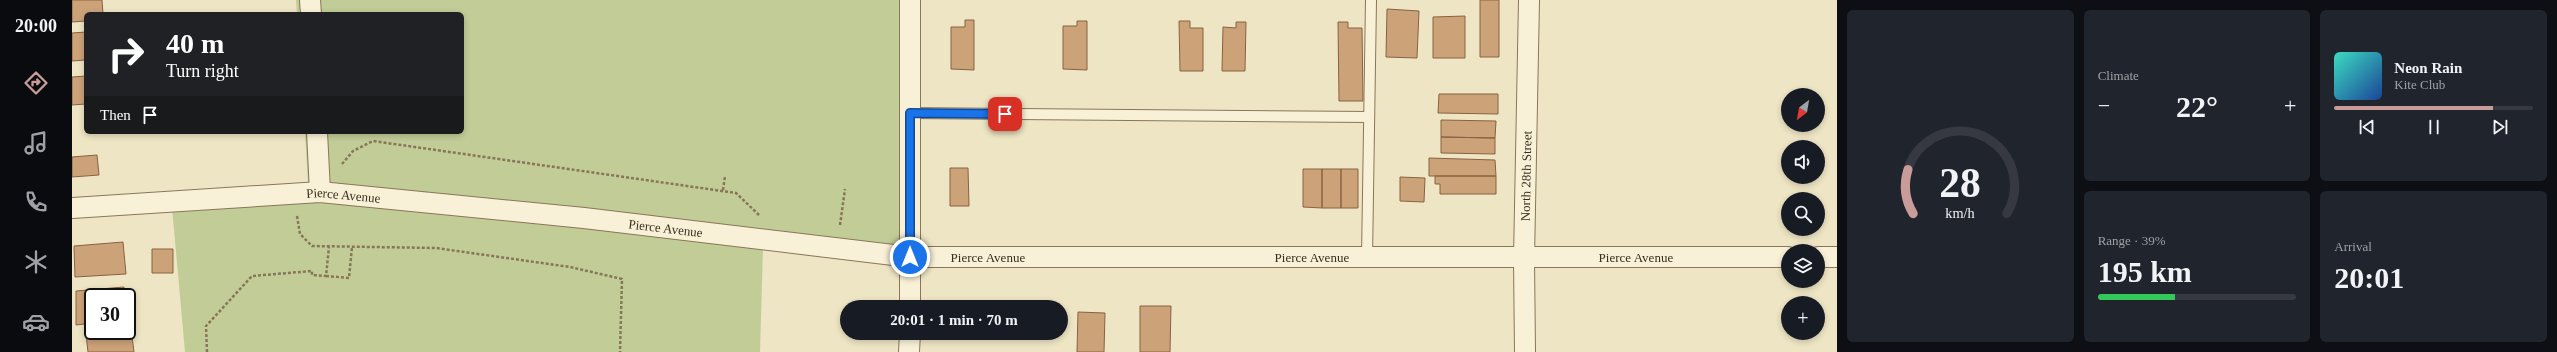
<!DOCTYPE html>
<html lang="en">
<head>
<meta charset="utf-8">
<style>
  :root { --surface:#171b24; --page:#20242c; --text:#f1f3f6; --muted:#9ea1a6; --line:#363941; --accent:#c99c9a }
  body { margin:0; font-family:"Times New Roman",serif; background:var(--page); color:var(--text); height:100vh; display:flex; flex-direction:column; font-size:15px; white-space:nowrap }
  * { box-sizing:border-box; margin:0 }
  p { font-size:13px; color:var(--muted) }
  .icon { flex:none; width:22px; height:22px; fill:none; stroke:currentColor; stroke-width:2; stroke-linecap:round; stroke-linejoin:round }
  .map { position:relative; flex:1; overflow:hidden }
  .side { display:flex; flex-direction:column; gap:10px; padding:10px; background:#0d0f14; width:720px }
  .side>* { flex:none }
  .hud { position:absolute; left:12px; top:12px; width:380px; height:122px; border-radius:6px; box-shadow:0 2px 6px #0003; background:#202124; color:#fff; overflow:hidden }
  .needle { width:26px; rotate:211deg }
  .buttons { position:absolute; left:1709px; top:88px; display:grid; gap:8px }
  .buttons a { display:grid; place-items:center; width:44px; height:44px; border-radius:50%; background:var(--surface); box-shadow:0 2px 6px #0003; font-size:20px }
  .speed { position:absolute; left:12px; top:288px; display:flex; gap:8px; font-size:20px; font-weight:700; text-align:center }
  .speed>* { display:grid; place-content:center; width:52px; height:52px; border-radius:50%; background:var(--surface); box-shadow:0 2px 6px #0003; line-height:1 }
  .speed .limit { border:2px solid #111; border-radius:6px; background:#fff; color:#111 }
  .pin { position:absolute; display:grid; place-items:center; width:34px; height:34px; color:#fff; margin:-17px; border-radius:8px; box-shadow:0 2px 6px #0006 }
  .me { position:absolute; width:44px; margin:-22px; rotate:0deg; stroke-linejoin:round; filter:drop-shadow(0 0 3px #0008) }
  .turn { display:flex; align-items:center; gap:14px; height:84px; padding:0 16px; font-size:18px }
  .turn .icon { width:52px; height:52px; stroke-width:2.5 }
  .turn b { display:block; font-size:28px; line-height:34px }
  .then { display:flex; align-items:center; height:38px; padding:0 16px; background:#0003; gap:8px; font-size:15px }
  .big { font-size:30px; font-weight:700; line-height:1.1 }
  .side .widget { flex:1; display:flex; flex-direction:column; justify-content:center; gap:6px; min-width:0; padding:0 14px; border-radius:6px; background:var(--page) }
  .side .dial { align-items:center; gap:0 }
  .dial svg { height:104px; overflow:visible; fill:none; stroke:var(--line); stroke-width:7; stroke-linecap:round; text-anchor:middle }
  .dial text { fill:var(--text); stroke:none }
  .song { display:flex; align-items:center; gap:12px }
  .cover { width:48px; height:48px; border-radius:6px; background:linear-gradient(135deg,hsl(170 70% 55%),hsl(220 70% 35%)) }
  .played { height:4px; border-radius:2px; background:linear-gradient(90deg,var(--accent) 80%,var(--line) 80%) }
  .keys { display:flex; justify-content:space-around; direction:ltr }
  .heat { display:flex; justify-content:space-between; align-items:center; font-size:22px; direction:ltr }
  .charge { height:6px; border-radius:3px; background:linear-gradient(90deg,#34c759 39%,var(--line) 0) }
  .side .tiles { flex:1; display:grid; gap:10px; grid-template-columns:repeat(3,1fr) }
  .widget:first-child { grid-row:span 2 }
  .trip { position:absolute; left:768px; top:300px; width:228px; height:40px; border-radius:20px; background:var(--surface); box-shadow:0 2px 6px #0003; font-weight:700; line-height:40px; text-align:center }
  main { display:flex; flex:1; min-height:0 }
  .dock { display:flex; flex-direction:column; width:72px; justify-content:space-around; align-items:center; background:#090b0e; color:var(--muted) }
  .dock .icon { width:28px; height:28px }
  .dock .on { color:var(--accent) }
  .dock b { font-size:18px; color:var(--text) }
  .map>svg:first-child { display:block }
</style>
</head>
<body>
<main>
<nav class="dock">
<b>20:00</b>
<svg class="icon on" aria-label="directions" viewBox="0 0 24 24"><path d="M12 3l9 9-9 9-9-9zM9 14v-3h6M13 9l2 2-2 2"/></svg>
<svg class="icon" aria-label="music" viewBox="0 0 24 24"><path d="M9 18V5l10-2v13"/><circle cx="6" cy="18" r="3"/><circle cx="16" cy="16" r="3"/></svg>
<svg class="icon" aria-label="phone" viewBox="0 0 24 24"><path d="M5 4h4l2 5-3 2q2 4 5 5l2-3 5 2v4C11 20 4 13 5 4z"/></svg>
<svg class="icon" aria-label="climate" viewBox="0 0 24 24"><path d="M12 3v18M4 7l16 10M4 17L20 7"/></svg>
<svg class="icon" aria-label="car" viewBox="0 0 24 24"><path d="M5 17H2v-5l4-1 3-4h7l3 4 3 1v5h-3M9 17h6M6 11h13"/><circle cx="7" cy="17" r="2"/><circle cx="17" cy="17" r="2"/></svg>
</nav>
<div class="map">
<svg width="1765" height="352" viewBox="0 0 1765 352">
  <rect width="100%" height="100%" fill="#eee5c4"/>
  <path fill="#c2cc97" d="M224,0H837L835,267L691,247L688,352H113L99,196L236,184L233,132H390V14H225Z"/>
  <path fill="#cca279" stroke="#886240" d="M0,0H30L31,14H14V21L0,22Z
    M1408,0H1427V57H1408Z
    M1315,9L1347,11L1345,58L1314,57Z
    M1393,16V58H1361V17Z
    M893,20H902V70L879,69V27H893Z
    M1005,21H1015V70L991,69V26H1005Z
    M1107,21H1118V28H1131V71H1108Z
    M1164,22H1174L1173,71H1150L1151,27L1164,28Z
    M1266,22H1276V28H1290L1291,101H1267Z
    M14,32V60L0,61V33Z
    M14,76V104L0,105V77Z
    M1367,94H1426V114L1366,113Z
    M1369,120L1424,121L1423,138L1369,137Z
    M1369,137L1423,138V154L1369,153Z
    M25,155L27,175L0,177V157Z
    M1357,158L1423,160L1424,176H1357Z
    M878,168H896L897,206H878Z
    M1231,169H1250V208L1231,207Z
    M1250,169H1269V208H1250Z
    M1269,169H1286V208H1269Z
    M1363,176H1424V194H1368V184H1363Z
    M1328,177L1353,178L1352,202L1328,201Z
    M51,242L54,274L3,277L2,246Z
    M80,249H101V273H80Z
    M52,287L53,297H21V323L4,325V291Z
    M1068,306H1099L1098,352H1068Z
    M1006,312L1033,313L1032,352H1005Z
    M59,328L62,352H16L14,334L55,331Z"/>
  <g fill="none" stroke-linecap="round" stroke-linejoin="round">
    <g stroke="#89765a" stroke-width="12">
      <path id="lane" d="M838,113L1297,117
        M1295,258L1299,0"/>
    </g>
    <g stroke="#89765a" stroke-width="22">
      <g id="street">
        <path d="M238,0L239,14"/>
        <path d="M838,0V307"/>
        <path d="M245,132L248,192"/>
        <path id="s1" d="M0,208L248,192L512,218L838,257H1716"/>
        <path d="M1746,257H1765"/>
        <path d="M837,352L838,333"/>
        <path id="s2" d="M1453,352L1452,259L1457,0"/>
      </g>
    </g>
    <path stroke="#89765a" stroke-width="2.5" stroke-dasharray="3 2" stroke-linecap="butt" d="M270,164L281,151L301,141L664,193L687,215
      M651,190L653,176
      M225,216L228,234L240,246L364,248L498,267L550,279L548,352
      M768,225L773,189
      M254,276L277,278L280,247
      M135,352L134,326L180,276L240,271V275L254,276L257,247"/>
    <use href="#lane" stroke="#f9f1d7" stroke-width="10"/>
    <use href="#street" stroke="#f9f1d7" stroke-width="20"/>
  </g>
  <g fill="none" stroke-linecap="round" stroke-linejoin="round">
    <g stroke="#114b97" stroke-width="10">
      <path id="route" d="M838,257V113L933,114"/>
    </g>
    <use href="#route" stroke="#1a73e8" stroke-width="7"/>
  </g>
  <g text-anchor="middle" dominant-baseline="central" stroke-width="4" stroke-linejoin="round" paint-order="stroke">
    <g font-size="13" fill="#392d1e" stroke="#f6eed3">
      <text stroke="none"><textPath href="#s2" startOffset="176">North 28th Street</textPath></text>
      <text stroke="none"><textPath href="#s1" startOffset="272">Pierce Avenue</textPath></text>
      <text stroke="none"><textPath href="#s1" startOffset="596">Pierce Avenue</textPath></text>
      <text stroke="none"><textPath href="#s1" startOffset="920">Pierce Avenue</textPath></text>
      <text stroke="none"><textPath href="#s1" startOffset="1244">Pierce Avenue</textPath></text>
      <text stroke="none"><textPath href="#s1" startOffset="1568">Pierce Avenue</textPath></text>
    </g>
  </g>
</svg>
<div class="buttons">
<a><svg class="needle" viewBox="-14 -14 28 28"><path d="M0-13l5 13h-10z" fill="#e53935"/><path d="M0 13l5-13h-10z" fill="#9ea1a6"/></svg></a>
<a><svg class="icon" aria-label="sound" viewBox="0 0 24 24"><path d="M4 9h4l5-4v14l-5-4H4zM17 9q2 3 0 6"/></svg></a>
<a><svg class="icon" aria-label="search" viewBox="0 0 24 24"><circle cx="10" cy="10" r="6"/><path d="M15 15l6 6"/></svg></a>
<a><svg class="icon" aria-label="layers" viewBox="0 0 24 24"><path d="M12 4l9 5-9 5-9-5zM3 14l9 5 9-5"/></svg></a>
<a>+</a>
</div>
<div class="speed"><div class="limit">30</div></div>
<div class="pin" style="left:933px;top:114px;background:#d93025"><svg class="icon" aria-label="arrive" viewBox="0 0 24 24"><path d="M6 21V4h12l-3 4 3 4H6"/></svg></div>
<svg class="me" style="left:838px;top:257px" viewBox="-20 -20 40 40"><circle r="17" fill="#1a73e8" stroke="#fff" stroke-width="3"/><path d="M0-11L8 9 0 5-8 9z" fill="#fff"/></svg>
<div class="trip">20:01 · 1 min · 70 m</div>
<div class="hud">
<div class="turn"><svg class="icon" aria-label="right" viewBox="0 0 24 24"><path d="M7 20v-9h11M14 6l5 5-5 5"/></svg><div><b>40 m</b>Turn right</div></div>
<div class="then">Then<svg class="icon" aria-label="arrive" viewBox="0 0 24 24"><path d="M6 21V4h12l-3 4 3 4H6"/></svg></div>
</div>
</div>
<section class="side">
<div class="tiles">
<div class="widget dial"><svg viewBox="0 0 100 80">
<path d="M14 69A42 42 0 1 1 86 69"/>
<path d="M14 69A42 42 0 0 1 10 35" stroke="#c99c9a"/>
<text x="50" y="56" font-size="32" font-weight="700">28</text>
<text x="50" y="72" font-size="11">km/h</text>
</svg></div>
<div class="widget"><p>Climate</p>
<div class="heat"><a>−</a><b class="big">22°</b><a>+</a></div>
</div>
<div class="widget">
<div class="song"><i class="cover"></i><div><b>Neon Rain</b><p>Kite Club</p></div></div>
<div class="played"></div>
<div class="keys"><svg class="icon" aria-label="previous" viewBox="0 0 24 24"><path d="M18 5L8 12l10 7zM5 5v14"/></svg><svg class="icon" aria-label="pause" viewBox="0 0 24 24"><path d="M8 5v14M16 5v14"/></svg><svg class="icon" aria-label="next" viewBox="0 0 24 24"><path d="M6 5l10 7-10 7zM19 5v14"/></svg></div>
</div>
<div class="widget"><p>Range · 39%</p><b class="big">195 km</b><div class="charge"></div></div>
<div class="widget"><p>Arrival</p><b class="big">20:01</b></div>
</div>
</section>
</main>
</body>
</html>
